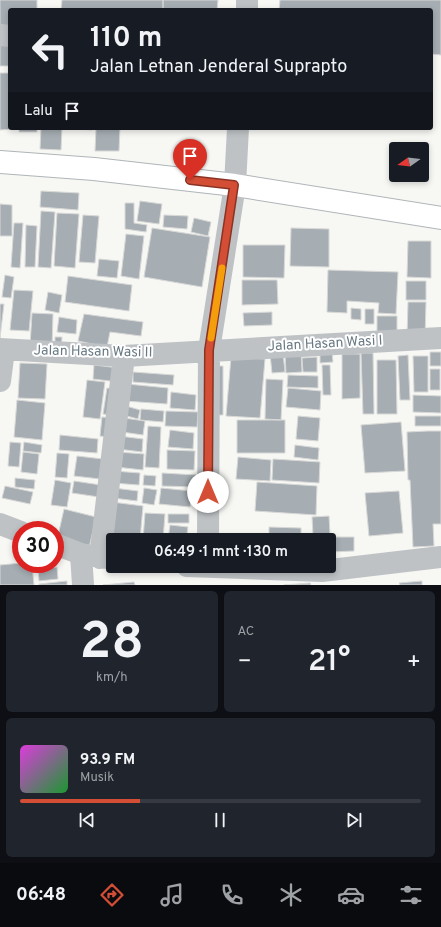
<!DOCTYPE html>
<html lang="id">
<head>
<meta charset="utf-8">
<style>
  :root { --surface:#171b24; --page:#20242c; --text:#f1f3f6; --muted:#9ea1a6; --line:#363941; --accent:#d44e36 }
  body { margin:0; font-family:Overpass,sans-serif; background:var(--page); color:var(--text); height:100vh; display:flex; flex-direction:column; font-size:15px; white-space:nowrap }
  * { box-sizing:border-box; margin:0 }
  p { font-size:13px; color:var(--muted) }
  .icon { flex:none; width:22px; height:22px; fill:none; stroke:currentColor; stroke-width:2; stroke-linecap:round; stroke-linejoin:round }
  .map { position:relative; height:585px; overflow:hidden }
  .sheet { display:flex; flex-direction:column; gap:6px; padding:6px; background:#0d0f14; flex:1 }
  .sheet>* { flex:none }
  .guide { position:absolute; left:8px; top:8px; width:425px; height:122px; border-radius:4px; box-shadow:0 2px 6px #0003; background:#171b24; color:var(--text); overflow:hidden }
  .needle { width:26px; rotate:256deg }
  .fabs { position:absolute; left:389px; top:142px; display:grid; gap:8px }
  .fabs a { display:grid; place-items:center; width:40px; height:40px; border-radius:4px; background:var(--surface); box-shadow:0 2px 6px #0003; font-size:20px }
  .speed { position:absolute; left:12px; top:521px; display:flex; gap:8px; font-size:20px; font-weight:700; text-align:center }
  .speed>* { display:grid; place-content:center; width:52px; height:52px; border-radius:50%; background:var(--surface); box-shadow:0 2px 6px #0003; line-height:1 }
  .speed .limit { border:6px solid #d22; background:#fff; color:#111 }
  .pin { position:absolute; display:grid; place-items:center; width:34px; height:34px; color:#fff; margin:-41px -17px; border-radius:50% 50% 50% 0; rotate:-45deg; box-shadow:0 0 4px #0007 }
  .pin .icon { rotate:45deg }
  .me { position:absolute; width:44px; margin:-22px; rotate:0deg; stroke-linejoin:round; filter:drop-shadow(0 0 3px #0008) }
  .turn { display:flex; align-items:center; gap:14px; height:84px; padding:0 16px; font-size:18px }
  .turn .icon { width:52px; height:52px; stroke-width:2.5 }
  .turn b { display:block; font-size:28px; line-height:34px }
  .then { display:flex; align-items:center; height:38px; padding:0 16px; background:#0003; gap:8px; font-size:15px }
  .big { font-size:30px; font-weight:600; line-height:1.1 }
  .sheet .tile { flex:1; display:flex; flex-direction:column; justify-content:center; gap:6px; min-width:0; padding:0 14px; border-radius:6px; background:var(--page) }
  .sheet .dial { align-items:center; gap:0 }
  .dial b { font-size:52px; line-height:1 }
  .song { display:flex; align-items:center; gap:12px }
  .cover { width:48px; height:48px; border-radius:6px; background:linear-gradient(135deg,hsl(300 70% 55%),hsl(130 70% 35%)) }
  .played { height:4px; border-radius:2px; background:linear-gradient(90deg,var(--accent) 30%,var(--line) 30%) }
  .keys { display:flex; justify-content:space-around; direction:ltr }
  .heat { display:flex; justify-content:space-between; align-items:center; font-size:22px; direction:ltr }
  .sheet .tiles { flex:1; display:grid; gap:6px; grid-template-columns:1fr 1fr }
  .tile:last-child { grid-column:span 2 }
  .trip { position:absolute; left:106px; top:533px; width:230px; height:40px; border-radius:4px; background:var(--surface); box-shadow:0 2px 6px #0003; font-weight:600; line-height:40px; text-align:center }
  .tab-bar { display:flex; height:64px; justify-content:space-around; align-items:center; background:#090b0e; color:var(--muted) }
  .tab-bar .icon { width:28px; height:28px }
  .tab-bar .active { color:var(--accent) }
  .tab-bar b { font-size:18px; color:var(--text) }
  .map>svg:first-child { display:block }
</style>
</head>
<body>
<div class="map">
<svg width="441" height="585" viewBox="0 0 441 585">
  <rect width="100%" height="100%" fill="#f7f7f4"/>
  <path fill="#a6aeb3" stroke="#d8d8d7" d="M0,0H37V10H10V31H0Z
    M62,0H163V10H61Z
    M163,0H218L217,10H163Z
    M280,0H441V55L431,54V10H279Z
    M0,45H10V66H0Z
    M0,73H10V128H16V129L0,130Z
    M19,128H37V132H19Z
    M41,128H62L61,150L40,149Z
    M67,128H92V130Z
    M96,128H120L119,151H95Z
    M41,191L79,193L78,210L40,207Z
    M140,201L162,204L159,224L137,221Z
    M125,203H134V223L147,225L146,232L125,229Z
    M0,204L12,205V236H0Z
    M41,211L55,212L51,268L38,267Z
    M57,213L79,214L75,268L54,266Z
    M83,215L99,216L95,263L79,262Z
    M164,215L188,216L187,229L163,227Z
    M194,218L211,222L208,236L191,232Z
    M14,223H23L20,268L11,267Z
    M26,225L37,226L35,267H25Z
    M152,228L210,237L202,287L144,277Z
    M291,228L329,229V267L290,266Z
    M126,234L144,236L139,279L121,276Z
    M408,241H431V278L407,277Z
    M243,245H285L284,278L243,277Z
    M99,259L119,261L117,278L97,276Z
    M328,270L398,272L396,314L378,313L379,303L347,301V313L327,312Z
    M5,275L14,277L11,298L2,297Z
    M68,276L132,285L129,311L65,302Z
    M242,280H277L278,304L242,305Z
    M406,281H426V300H406Z
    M14,290L33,291L29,331L10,330Z
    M48,292L62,295L59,313L45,310Z
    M408,302H426L425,338L407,337Z
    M0,304H4L0,338Z
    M351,308L361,309V320L351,319Z
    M365,309H374V324H365Z
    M272,312V325L244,326L243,313Z
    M32,313L53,314L52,347L30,346Z
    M84,314L143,322L141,336L110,332L107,347L78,341Z
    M377,316H397V335H377Z
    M59,317L77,320L76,334L57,332Z
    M55,337H62L61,351H55Z
    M301,352L302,372L286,373L285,353Z
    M320,352H332L333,362L320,363Z
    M430,352H441V366H430Z
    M283,353L285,372L272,373L270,354Z
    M361,353H373L374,414H363Z
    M342,354H360V398L342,399Z
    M408,355L410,400H400L398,356Z
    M413,356H428V392H414Z
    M231,357L265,359L260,418L226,416Z
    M317,357V372H303L302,358Z
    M377,360H396L397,414H377Z
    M20,363L47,364L45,399L18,398Z
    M94,365L119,368L118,382L93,379Z
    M322,365H330L331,395H323Z
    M210,366H223V415H210Z
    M430,369H440V390H430Z
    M133,372L174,375L173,385L133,382Z
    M288,375L318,376V388L287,387Z
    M266,379L283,380L281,420L265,419Z
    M87,380L105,382L100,419L83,417Z
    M127,384L168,388L167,404L125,401Z
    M107,388L115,389L111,415L103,414Z
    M288,388L321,391L320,410L286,407Z
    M171,392L196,395L195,410L170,408Z
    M413,395L441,396V413L413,412Z
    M17,400L45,403L42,440L14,437Z
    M126,406L140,410L138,419L123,415Z
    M141,409L164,411L163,422L140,420Z
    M166,411L198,412L197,427L165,426Z
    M298,416L320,418L318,441L296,439Z
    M415,416H441V426H415Z
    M102,417L111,418L108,437L100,436Z
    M124,418L145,421L143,435L122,432Z
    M237,420H285V453H237Z
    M401,422L405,471L365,473L361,425Z
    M148,426L161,427L159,468L145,467Z
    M170,430L194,433L193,449L168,447Z
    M428,431H441V524H433L434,546L413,547L410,480H408L407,432Z
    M60,435L98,439L97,453L59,450Z
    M119,436L143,439L142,452L118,449Z
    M10,442L21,443L19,467L8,466Z
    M24,442L42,445L41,453L23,451Z
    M295,445L319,448L318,460L294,457Z
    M167,450L195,451L194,470L167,469Z
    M23,452L39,454L37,474L21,472Z
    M118,452L144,454L143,470L116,467Z
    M57,453L69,454L67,478L55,477Z
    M77,456L103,459L100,479L74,476Z
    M238,457L271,460L270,481L236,479Z
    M273,459L320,462L319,483L272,480Z
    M114,471L140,473L139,485L113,483Z
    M162,473L197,475V487L162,486Z
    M144,475L156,476L155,486L143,485Z
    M15,478L35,480L34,489L15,487Z
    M55,480L71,483L67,507L51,505Z
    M74,481L101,485L99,497L72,493Z
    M257,482L317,486L316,515L255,511Z
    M5,486L33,492L30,504L2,498Z
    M114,488L138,491L137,501L113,498Z
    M144,488L157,490L154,505L142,503Z
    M161,488L192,491L190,507L159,504Z
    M399,491L403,533L369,536L365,493Z
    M112,502L143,506L140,540H113V549L107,548Z
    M64,509L96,517L89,548L57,540Z
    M145,513L165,514L163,540H143Z
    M168,514H189V523H168Z
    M329,516L330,534L313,535L312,517Z
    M170,525L188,527L186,540H168Z
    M269,527L301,528V540H269Z
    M220,534L236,535V540H220Z
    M326,537H354V551L329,552V540H326Z
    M21,563L32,564L34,585H0V565Z
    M57,567L58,579L39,581L38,569Z
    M67,581V585H39V584Z
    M422,581V585H400L399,583Z
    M134,582L135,585H103Z
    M310,583L311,585H284Z"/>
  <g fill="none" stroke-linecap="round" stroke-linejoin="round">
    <g stroke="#afb5b8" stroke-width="24">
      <path id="major" d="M0,162L94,169L235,185L441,218"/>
    </g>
    <path stroke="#bec2c5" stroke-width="22" d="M247,10V0
      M0,35L10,36
      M0,349L124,356L441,338
      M0,381L4,350
      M0,524L21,532
      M208,540L209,350L235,185L238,128
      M55,544L81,554L113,559
      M81,554L83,585
      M100,558L124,356
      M187,566L322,571L441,557"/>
    <use href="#major" stroke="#fff" stroke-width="22"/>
  </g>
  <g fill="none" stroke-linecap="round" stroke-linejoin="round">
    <g stroke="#8a3323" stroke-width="10">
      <path id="route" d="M190,180L234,185L209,350L208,492"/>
    </g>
    <use href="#route" stroke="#d44e36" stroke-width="7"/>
    <path stroke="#f59e0b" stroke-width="7" d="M211,338L222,268"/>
  </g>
  <g text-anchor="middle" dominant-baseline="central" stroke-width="4" stroke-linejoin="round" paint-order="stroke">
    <g font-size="14" fill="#687983" stroke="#fff">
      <text transform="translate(325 344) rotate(-3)">Jalan Hasan Wasi I</text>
      <text transform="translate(93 352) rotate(1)">Jalan Hasan Wasi II</text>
    </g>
  </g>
</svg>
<div class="fabs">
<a><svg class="needle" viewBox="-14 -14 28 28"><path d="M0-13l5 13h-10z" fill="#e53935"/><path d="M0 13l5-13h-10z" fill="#9ea1a6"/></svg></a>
</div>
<div class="speed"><div class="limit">30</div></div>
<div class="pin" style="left:190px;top:180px;background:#d93025"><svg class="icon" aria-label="arrive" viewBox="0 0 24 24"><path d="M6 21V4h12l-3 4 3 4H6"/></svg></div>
<svg class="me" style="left:208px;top:492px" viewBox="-20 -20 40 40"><circle r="19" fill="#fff"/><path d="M0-13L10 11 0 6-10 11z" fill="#d44e36"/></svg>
<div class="trip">06:49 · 1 mnt · 130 m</div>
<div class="guide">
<div class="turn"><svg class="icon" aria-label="left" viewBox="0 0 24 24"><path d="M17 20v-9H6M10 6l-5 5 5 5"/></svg><div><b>110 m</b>Jalan Letnan Jenderal Suprapto</div></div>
<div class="then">Lalu<svg class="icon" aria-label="arrive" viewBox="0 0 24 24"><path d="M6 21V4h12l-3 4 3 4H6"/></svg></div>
</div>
</div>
<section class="sheet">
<div class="tiles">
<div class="tile dial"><b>28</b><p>km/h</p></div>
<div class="tile"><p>AC</p>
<div class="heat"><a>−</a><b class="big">21°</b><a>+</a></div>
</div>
<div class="tile">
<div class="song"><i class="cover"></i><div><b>93.9 FM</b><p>Musik</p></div></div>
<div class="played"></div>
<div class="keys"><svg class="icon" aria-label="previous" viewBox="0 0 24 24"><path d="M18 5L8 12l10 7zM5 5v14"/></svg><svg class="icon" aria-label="pause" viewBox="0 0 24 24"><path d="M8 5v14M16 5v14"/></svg><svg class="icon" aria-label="next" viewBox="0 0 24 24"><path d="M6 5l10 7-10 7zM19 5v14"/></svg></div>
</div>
</div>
</section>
<nav class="tab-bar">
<b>06:48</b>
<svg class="icon active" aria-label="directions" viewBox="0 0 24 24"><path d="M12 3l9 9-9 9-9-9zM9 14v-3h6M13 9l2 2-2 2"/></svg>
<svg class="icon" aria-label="music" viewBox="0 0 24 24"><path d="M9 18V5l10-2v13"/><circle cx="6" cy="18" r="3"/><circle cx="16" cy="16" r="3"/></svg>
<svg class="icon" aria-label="phone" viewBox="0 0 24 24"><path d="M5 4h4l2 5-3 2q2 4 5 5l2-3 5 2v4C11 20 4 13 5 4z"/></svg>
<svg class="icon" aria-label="climate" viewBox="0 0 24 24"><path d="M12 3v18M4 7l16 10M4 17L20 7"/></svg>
<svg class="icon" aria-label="car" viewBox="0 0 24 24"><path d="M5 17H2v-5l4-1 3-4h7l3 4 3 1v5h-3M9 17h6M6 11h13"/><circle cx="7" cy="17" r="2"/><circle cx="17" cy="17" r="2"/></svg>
<svg class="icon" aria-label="filters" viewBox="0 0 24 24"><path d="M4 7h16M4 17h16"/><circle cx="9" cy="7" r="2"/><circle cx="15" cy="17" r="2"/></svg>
</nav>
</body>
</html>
